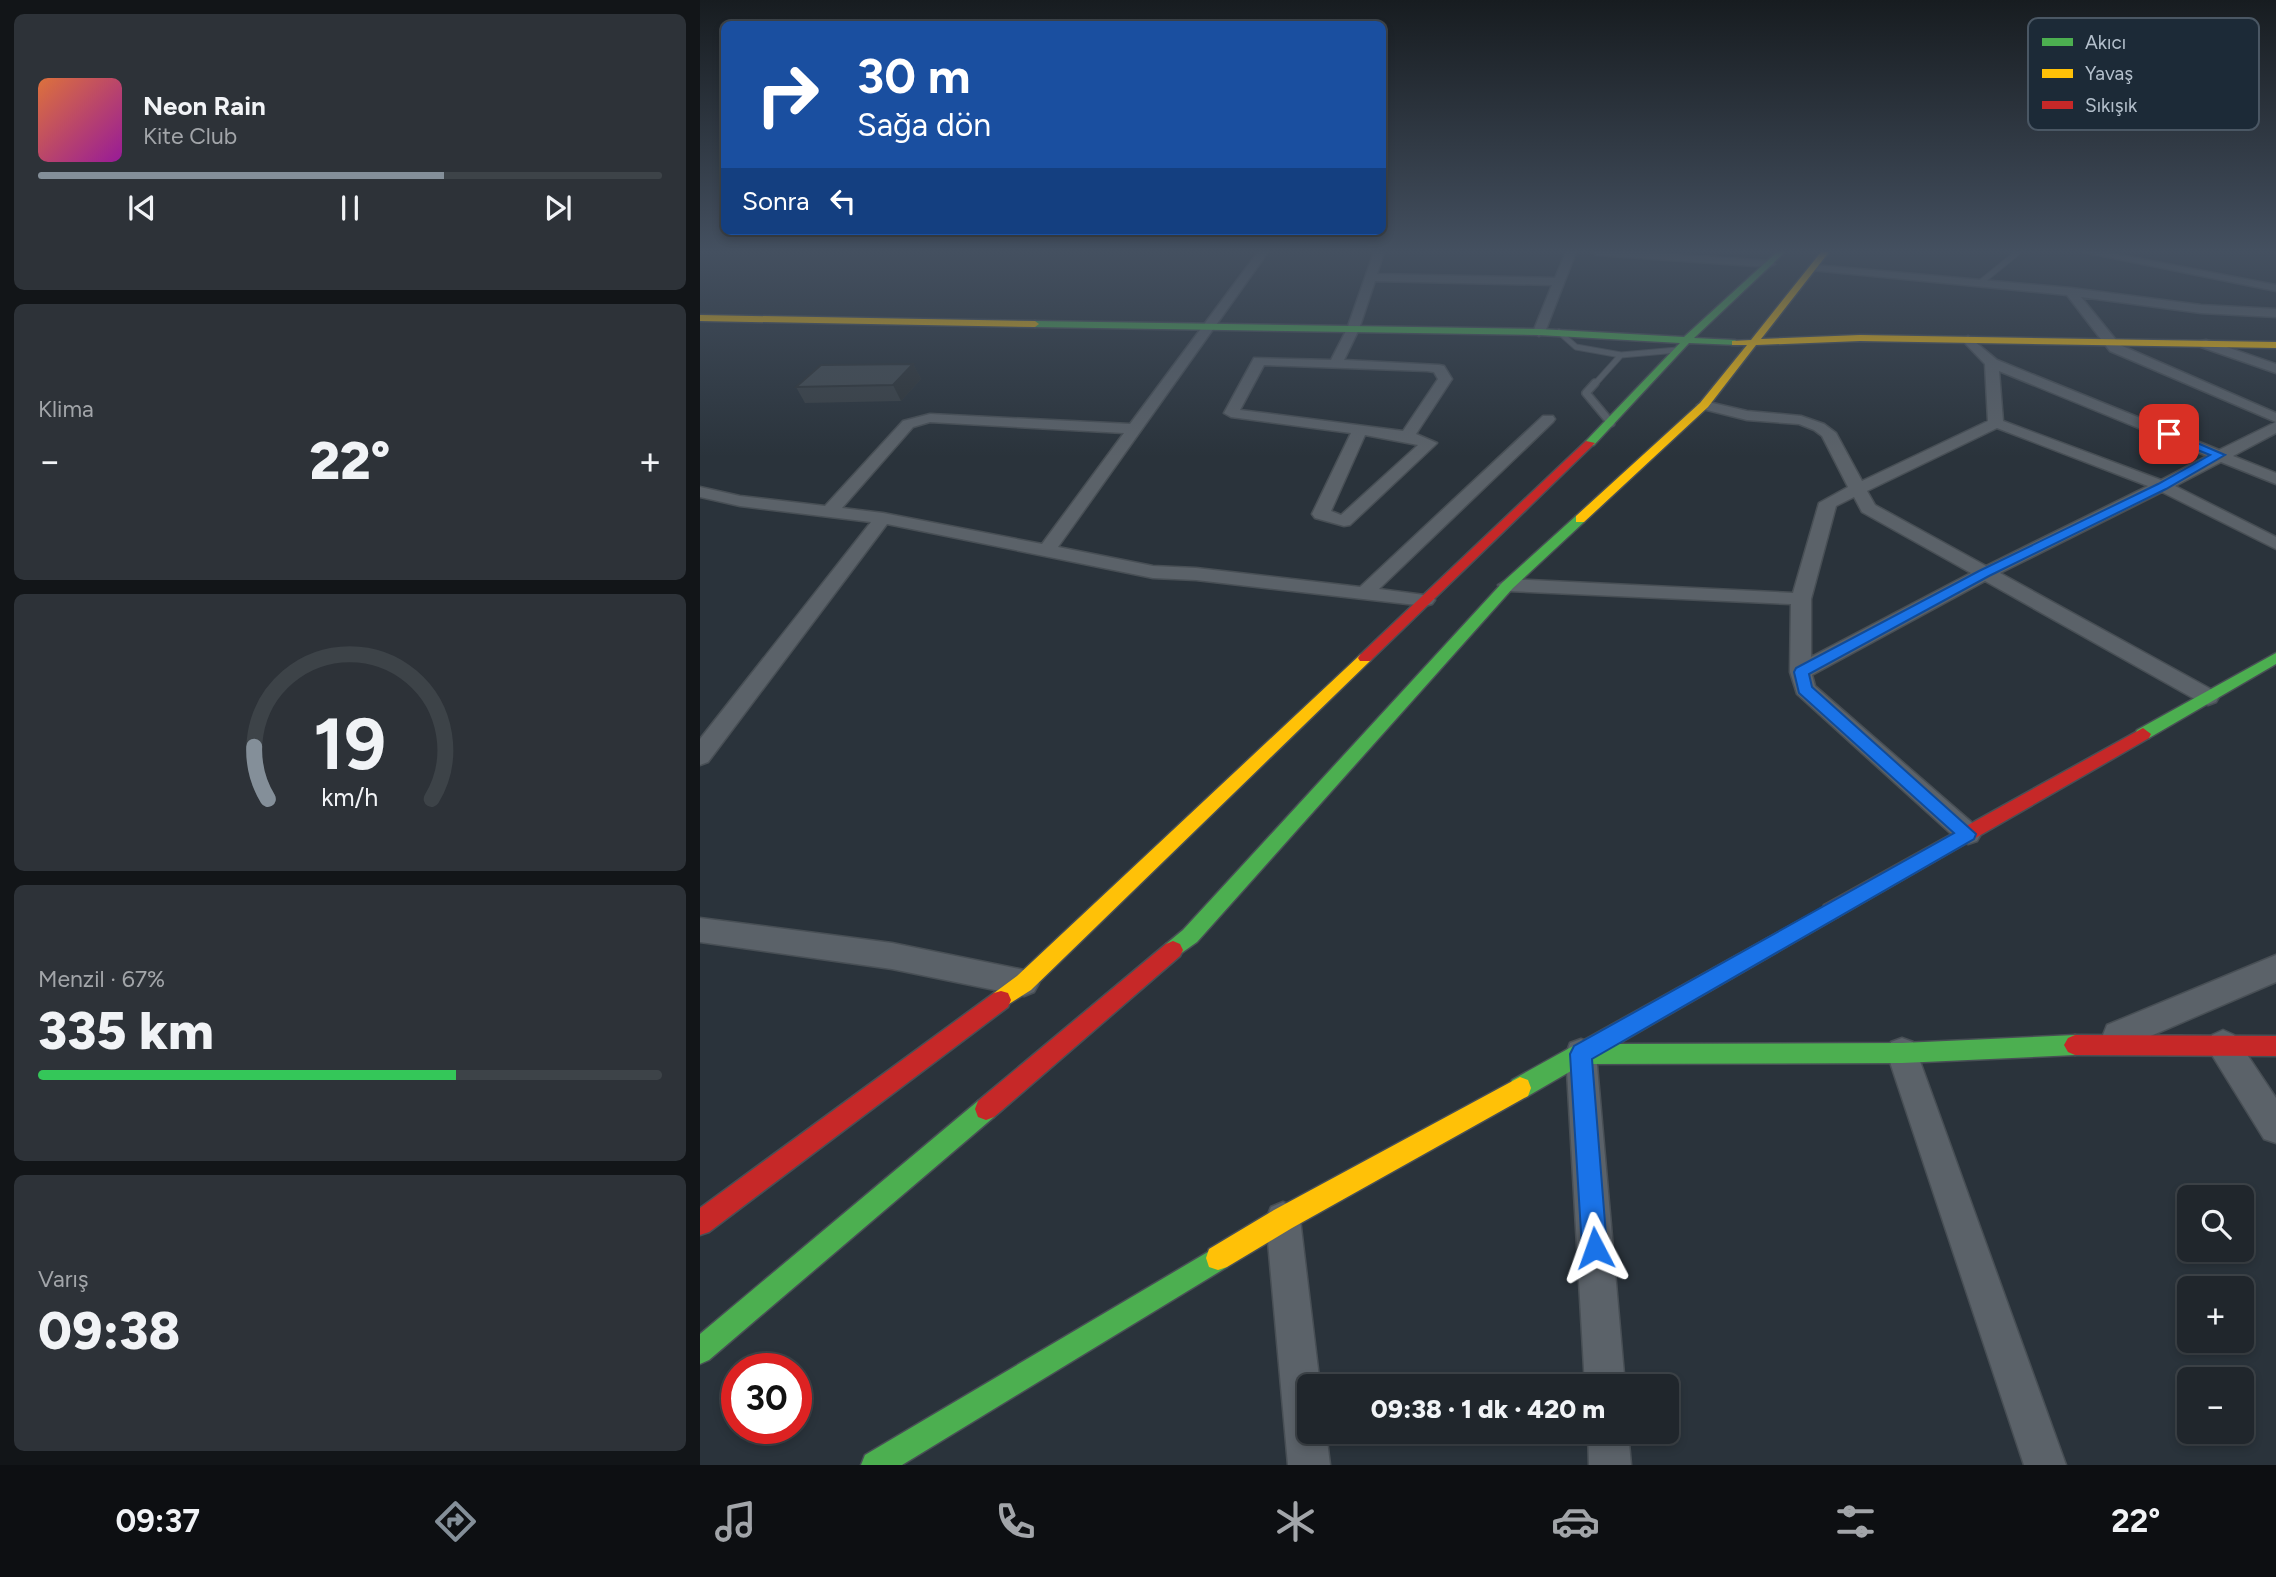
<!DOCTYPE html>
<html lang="tr">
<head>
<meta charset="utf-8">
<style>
  :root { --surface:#20262c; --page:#2d3238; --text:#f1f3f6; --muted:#a2a5a9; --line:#3d4348; --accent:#848f99 }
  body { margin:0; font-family:Figtree,sans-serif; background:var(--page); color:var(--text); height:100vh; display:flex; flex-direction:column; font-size:26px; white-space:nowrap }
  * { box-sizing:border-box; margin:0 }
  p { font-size:23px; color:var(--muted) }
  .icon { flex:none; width:38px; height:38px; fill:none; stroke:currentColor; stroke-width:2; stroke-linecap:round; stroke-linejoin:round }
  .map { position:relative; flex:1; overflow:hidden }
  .side { display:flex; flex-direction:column; gap:14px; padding:14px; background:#121518; width:700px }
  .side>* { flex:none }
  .top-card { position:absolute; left:21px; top:21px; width:665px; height:214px; border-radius:10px; box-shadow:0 4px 10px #0003,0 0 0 2px var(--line); background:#1a4fa0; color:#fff; overflow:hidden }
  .tools { position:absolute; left:1477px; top:1185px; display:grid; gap:14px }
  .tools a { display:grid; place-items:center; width:77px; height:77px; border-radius:10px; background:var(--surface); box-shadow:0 4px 10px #0003,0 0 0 2px var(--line); font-size:35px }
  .speed { position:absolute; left:21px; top:1353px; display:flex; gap:14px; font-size:35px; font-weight:700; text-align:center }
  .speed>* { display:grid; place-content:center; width:91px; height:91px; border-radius:50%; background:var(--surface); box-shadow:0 4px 10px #0003,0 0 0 2px var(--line); line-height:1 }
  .speed .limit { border:10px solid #d22; background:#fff; color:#111 }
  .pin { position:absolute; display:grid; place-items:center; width:60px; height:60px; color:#fff; margin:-30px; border-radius:14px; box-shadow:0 4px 10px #0006 }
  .me { position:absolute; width:77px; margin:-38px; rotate:356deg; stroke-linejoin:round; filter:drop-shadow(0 0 5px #0008) }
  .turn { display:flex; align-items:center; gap:24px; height:147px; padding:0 21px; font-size:32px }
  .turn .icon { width:91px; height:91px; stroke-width:2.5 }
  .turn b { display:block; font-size:49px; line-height:60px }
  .then { display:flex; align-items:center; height:66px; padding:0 21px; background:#0003; gap:14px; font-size:26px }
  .big { font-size:52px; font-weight:800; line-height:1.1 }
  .side .tile { flex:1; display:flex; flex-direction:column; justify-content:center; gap:10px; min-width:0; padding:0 24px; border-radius:10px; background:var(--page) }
  .side .dial { align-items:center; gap:0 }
  .dial svg { height:182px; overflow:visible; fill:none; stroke:var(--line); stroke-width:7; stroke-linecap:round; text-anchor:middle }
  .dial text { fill:var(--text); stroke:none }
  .song { display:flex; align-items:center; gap:21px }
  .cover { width:84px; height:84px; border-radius:10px; background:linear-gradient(135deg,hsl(20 70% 55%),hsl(300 70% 35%)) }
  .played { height:7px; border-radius:4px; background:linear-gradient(90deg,var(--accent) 65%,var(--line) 65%) }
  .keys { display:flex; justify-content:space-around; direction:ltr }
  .heat { display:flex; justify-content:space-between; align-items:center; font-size:38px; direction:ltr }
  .charge { height:10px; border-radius:5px; background:linear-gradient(90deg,#34c759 67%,var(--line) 0) }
  .trip { position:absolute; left:597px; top:1374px; width:382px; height:70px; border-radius:10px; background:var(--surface); box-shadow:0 4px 10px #0003,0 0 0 2px var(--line); font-weight:800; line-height:70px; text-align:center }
  .tab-bar { display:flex; height:112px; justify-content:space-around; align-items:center; background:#0d0f12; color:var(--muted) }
  .tab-bar .icon { width:49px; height:49px }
  .tab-bar .on { color:var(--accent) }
  .tab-bar b { font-size:32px; color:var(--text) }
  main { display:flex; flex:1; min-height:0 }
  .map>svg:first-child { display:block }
</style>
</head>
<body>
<main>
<section class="side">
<div class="tile">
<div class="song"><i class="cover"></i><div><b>Neon Rain</b><p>Kite Club</p></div></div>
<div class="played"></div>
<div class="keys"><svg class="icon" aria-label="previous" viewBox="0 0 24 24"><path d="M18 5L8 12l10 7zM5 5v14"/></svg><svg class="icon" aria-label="pause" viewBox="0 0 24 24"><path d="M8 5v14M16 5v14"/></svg><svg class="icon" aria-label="next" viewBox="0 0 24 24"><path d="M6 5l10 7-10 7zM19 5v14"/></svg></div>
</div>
<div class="tile"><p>Klima</p>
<div class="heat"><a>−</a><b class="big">22°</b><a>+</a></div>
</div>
<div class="tile dial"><svg viewBox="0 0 100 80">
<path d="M14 69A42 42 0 1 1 86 69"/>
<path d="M14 69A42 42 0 0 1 8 46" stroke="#848f99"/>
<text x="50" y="56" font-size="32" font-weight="700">19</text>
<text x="50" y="72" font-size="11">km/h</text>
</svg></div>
<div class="tile"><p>Menzil · 67%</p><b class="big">335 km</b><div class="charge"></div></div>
<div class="tile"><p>Varış</p><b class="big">09:38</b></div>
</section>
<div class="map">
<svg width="1576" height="1465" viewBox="0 0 1576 1465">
  <rect width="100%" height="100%" fill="#2a333b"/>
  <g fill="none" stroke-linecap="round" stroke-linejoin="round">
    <g stroke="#484f55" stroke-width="7">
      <path id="lane-far1" d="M1280,283L1318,252
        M859,332L876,347L921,355
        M894,385L921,355L977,350"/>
    </g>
    <g stroke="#484f55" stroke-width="10">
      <path id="lane" d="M895,383L886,393L911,423"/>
    </g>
    <g stroke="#484f55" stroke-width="3">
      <path id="street" d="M558,252H568L358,547L453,566L496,568L660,587L843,416H853L855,419L853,422L679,589L732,596L735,600L732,604L725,606L496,580L453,578L187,524L8,762L0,765V739L171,522L40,506L0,497V487L40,496L125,506L203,421L230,414L430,424ZM230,422L424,433L342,544L183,513L142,508L213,427Z
        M674,252H684L677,274L855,278L866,252H876L845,332L839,336L833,332L852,285L675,281L659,329L644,360L739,365L744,366L752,379L716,434L737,443L734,446L650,525L644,526L615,518L612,514L651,433L531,417L524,413L554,358L631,360L647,329ZM564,365L727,371L734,372L738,379L703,431L540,410ZM665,435L718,445L641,515L631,511Z
        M892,252H943L1069,261L1075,264L1069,267L897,255Z
        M1383,252H1405L1576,285V291Z
        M1115,265L1371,288L1501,305L1576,309V317L1501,313L1381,297L1420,345L1576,413V422L1410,351L1367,295L1111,270L1109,268Z
        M1268,336L1297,360L1519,450L1576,422V433L1533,456L1576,473V484L1521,462L1475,486L1576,537V549L1462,492L1300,573L1516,692L1519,697L1516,702L1508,705L1500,702L1285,581L1112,675L1115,686L1277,827L1281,834L1277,841L1268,844L1259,841L1097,694L1090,672L1091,604L808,591L798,585L808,579L1093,593L1119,503L1148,487L1122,436L1114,430L1099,424L1047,420L999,408L997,405L1004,401L1047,411L1101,416L1124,424L1136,433L1162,481L1288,421L1285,364L1262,340ZM1299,371L1507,456L1461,480L1303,421ZM1297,428L1448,486L1286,566L1175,505L1167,491ZM1154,497L1162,512L1271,573L1111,657V599L1136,506Z
        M1506,340L1576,364V373L1501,347V341Z
        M0,918L192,943L324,970L334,974L339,983L334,992L324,996L192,969L0,942Z
        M1576,955V982L1418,1050L1407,1045L1403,1035L1407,1025Z
        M1523,1030L1534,1035L1576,1098V1143L1564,1139L1512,1055L1508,1045L1512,1035Z
        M1202,1038L1213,1042L1217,1053L1366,1465H1324L1187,1053L1191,1042Z
        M881,1039L892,1043L896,1054L925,1386H885L866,1054L870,1043Z
        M583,1202L595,1207L600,1219L620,1386H609V1432H626L630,1465H588L566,1219L571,1207Z
        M888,1432H928L931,1465H889Z"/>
    </g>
    <g stroke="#484f55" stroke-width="3">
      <path id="fast" d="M1077,252H1085L994,338L1035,340L1039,343L1038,345L989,343L894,445L890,446L885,443L886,441L980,343L839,335L335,327L331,324L335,321L839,329L984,337Z
        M880,515L884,516V522L813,588L497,942L473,959L466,956L463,950L466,944L483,930L803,582L876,516Z
        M1576,653V664L1449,738H1437L1435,734L1437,730Z
        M1131,903L1138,905L1140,911L1138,917L918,1044L1202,1043L1375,1035L1382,1038L1386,1045L1382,1052L1375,1055L1202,1063L883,1064L828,1096L820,1099L812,1096L809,1088L812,1080Z
        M286,1098L294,1101L297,1109L294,1117L9,1360L0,1364V1334L278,1101Z
        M518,1246L527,1249L530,1258L527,1267L202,1465H161L165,1455Z"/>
    </g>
    <g stroke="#484f55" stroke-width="3">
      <path id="slow" d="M1121,252H1129L1061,339L1160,335L1576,342V348L1160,341L1056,345L1008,407L884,522H876V516L1000,403L1047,345H1032V341L1051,340Z
        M0,315L335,321L339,324L335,327L0,321Z
        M665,653L670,655L672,658L670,661L331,990L301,1009L294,1007L291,1000L294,993L317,976L660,655Z
        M820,1077L828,1080L831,1088L828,1096L592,1228L527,1267L518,1270L509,1267L506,1258L509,1249L574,1210Z"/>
    </g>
    <g stroke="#484f55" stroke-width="3">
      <path id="jam" d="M886,441L895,443L670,661H660L658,658L660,655Z
        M1443,728L1451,734L1449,738L1138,917L1131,919L1124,917L1122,911L1124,905Z
        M473,941L480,944L483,950L480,956L294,1117L286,1120L278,1117L275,1109L278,1101L466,944Z
        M301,991L308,993L311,1000L308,1007L9,1232L0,1235V1208L294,993Z
        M1375,1035L1576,1036V1056L1375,1055L1368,1052L1364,1045L1368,1038Z"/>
    </g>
    <use href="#lane-far1" stroke="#5b6269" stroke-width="5"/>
    <use href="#lane" stroke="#5b6269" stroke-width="7"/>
    <use href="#street" fill="#5b6269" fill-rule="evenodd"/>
    <use href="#fast" fill="#4caf50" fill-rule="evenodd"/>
    <use href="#slow" fill="#ffc107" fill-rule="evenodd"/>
    <use href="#jam" fill="#c62828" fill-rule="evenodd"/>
  </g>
  <path fill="#394045" d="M213,364L221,379L201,401L105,403L96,387Z"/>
  <path fill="#2e3438" d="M213,364L221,379L201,401L193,385Z"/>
  <path fill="#424a50" stroke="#2e3438" stroke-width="2" d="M213,364L193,385L96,387L121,365Z"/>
  <linearGradient id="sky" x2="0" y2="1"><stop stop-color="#171c20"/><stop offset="0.55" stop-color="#445060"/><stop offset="1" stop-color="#445060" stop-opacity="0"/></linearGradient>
  <rect width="1576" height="457" fill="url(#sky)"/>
  <path fill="#1a73e8" stroke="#114b97" stroke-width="2" d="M1465,432H1472L1525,455L1466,489L1289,576L1109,674L1112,687L1276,834L1274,839L892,1059L907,1248L904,1256L895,1260L886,1256L882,1248L870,1054L874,1046L1254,833L1099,693L1094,672L1096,668L1279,571L1458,484L1510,455L1465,437Z"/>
  <rect x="1328" y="18" width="231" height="112" rx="10" fill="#1c2a37" stroke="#4a5764" stroke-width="2"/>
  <rect x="1342" y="38" width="31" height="8" fill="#4caf50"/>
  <rect x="1342" y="69" width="31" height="9" fill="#ffc107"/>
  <rect x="1342" y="101" width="31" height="8" fill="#c62828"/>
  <g font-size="19" fill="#b4c0cc">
    <text x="1385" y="49">Akıcı</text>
    <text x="1385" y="80">Yavaş</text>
    <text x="1385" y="112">Sıkışık</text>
  </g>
</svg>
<div class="tools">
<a><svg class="icon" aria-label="search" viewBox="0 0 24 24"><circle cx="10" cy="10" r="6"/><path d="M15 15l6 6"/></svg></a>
<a>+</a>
<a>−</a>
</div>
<div class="speed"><div class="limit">30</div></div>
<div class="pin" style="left:1469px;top:434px;background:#d93025"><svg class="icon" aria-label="arrive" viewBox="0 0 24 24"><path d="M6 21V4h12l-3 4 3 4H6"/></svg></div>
<svg class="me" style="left:895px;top:1248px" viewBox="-20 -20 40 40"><path d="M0-17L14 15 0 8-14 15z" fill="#1a73e8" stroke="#fff" stroke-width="4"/></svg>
<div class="trip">09:38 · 1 dk · 420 m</div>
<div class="top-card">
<div class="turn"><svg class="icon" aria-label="right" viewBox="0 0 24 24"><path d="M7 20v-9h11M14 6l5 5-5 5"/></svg><div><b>30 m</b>Sağa dön</div></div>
<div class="then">Sonra<svg class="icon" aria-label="left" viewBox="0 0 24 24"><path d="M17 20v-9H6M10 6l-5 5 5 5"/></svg></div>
</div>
</div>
</main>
<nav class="tab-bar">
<b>09:37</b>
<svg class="icon on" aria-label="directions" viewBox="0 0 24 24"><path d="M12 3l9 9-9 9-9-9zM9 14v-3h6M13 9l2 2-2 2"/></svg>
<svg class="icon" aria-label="music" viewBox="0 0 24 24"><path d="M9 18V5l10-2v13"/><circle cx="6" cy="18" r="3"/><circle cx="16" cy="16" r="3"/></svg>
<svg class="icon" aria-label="phone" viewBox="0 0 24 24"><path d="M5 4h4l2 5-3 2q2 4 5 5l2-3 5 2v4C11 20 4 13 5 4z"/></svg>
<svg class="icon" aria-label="climate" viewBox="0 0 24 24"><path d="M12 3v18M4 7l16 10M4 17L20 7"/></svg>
<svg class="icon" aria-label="car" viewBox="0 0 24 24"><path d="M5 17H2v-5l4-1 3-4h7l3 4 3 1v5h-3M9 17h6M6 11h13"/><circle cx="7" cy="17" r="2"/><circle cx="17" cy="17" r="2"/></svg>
<svg class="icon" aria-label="filters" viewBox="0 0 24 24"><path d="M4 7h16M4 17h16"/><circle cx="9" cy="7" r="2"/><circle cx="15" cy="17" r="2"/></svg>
<b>22°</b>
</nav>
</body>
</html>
